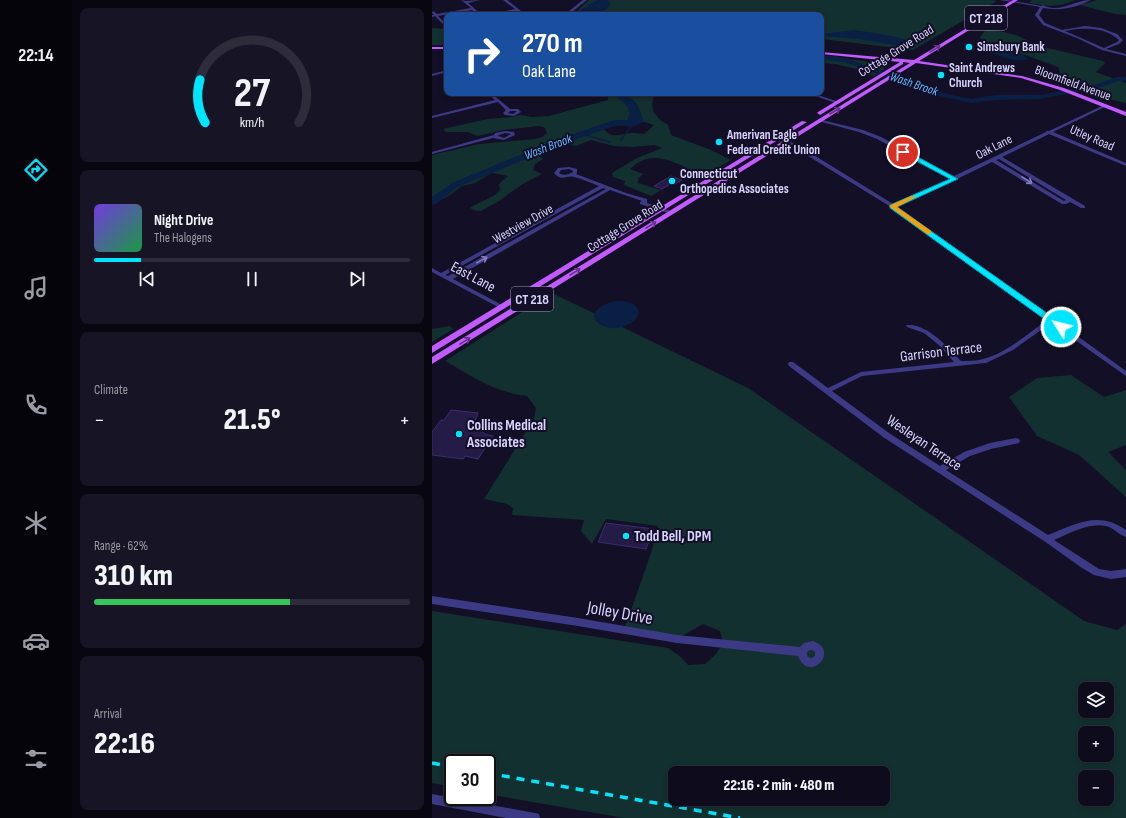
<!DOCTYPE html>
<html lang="en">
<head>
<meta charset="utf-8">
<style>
  :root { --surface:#0e0b1c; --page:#171425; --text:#f1f3f6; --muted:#9b9ba3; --line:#2e2b3b; --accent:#00e5ff }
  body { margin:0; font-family:"Sofia Sans Condensed",sans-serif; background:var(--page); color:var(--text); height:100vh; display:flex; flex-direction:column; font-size:15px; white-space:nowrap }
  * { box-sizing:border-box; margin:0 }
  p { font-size:13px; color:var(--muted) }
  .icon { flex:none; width:22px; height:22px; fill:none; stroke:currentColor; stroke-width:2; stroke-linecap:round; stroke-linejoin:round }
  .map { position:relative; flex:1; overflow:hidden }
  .sheet { display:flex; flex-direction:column; gap:8px; padding:8px; background:#08060f; width:360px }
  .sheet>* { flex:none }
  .top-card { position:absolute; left:12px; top:12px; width:380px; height:84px; border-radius:8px; box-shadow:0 2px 6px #0003,0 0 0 1px var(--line); background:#1a4fa0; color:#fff; overflow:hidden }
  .fabs { position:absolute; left:646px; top:682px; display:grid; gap:8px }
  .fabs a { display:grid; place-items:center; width:36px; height:36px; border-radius:8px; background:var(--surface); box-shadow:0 2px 6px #0003,0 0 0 1px var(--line); font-size:20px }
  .speed { position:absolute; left:12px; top:754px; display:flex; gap:8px; font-size:20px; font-weight:700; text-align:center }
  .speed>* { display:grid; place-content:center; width:52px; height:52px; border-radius:50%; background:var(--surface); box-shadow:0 2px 6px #0003,0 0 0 1px var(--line); line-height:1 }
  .speed .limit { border:2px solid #111; border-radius:6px; background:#fff; color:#111 }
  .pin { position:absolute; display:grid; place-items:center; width:34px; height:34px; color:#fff; margin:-17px; border:2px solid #fff; border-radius:50%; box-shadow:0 1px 4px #0007 }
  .me { position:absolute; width:44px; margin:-22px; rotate:306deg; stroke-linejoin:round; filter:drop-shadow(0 0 3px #0008) }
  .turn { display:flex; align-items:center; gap:14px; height:84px; padding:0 12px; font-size:18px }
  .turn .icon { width:52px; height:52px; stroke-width:2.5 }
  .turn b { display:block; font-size:28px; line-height:34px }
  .big { font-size:30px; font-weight:800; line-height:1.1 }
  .sheet .card { flex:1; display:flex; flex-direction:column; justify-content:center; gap:6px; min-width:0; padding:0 14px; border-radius:8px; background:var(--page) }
  .sheet .dial { align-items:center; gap:0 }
  .dial svg { height:104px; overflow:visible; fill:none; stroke:var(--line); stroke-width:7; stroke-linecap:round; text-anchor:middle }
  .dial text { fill:var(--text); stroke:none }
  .song { display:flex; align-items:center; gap:12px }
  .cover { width:48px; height:48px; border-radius:6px; background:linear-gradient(135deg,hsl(260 70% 55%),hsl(140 70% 35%)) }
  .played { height:4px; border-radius:2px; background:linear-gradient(90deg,var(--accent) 15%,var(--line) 15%) }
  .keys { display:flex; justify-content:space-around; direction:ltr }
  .heat { display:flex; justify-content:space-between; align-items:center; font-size:22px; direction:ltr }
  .charge { height:6px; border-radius:3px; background:linear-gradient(90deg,#34c759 62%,var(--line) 0) }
  .trip { position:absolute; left:236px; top:766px; width:222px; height:40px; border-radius:8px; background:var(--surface); box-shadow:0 2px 6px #0003,0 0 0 1px var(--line); font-weight:800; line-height:40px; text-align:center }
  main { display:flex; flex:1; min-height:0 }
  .tab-bar { display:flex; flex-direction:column; width:72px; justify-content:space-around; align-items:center; background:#06040b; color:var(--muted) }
  .tab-bar .icon { width:28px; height:28px }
  .tab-bar .current { color:var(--accent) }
  .tab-bar b { font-size:18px; color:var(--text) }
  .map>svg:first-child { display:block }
</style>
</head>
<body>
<main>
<nav class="tab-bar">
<b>22:14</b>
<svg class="icon current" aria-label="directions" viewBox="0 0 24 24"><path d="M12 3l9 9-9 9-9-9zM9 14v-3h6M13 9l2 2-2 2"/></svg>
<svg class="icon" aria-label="music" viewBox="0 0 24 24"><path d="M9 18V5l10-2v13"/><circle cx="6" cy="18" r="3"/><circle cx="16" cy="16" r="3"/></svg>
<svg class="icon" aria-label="phone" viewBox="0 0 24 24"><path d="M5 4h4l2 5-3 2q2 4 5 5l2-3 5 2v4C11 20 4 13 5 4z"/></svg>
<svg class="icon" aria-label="climate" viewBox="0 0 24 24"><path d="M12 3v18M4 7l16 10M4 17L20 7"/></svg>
<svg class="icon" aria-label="car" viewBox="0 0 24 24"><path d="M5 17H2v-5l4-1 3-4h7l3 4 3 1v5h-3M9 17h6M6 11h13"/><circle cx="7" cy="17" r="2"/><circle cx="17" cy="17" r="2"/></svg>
<svg class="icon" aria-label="filters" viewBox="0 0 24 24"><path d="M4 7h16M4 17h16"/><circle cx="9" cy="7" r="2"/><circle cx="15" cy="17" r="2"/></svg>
</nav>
<section class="sheet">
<div class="card dial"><svg viewBox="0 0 100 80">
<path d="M14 69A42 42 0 1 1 86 69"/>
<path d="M14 69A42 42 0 0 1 10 36" stroke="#00e5ff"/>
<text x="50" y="56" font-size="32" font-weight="700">27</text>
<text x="50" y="72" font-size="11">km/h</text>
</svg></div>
<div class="card">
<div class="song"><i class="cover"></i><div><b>Night Drive</b><p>The Halogens</p></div></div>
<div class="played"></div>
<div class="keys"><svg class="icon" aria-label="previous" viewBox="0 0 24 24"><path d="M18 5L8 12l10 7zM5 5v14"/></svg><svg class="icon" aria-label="pause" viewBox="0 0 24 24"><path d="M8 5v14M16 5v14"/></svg><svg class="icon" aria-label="next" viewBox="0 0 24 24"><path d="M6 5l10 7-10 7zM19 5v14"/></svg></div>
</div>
<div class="card"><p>Climate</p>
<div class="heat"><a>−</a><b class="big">21.5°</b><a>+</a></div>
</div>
<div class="card"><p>Range · 62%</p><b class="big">310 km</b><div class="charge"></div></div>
<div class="card"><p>Arrival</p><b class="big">22:16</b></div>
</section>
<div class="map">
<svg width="694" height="818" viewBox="0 0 694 818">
  <rect width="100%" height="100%" fill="#130f26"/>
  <path fill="#12302f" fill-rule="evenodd" d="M157,0H561L565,1L481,50L389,39V15H141Z
    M600,0H643C626,8 615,6 597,3Z
    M665,0H694V15L683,14L648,5Z
    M0,28L15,29V45H0Z
    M555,28L584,35L607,46L671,61L673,63L664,72L694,83V103C682,101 637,88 630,79C628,76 628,70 626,67L596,56L554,43L548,37Z
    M389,56L450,63L456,66L442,76L427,72L425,69L403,64L389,63Z
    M169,93H222L220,104L221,111L228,120L236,125L239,135L279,150L299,160L274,175C248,168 223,144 198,169L211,174L206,179V183L229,190L219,196L192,185L193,181L181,177L180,173L205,158L230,148L222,145L201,147L182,146L159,140L144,146L130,143L104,154L111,159L103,164L101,170L110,174C95,181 82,189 69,200C63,204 55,207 49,211H45L38,208C46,202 64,197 68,190L67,184L76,176L61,173L56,175L43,183L30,186L18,195L0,205V155L47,144L103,139L110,137L115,133L112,127L107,126L71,130L46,136L35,132H14L11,129L55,119L80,117L88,115L100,117L117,116L176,100V97ZM213,122L222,125L212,134C209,134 206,133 202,133C190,132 181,141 172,129L173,126L186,123Z
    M120,293L316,388L652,621L685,630L694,624V818H192L55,794V763H21V787L0,783V611L236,648L249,657L256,665L273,664L284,654L291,643L288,631L271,624L245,639L192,630L219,553L226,526L174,519L160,544L149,531L152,520L80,515L81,508L75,504L52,499L102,419L104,408L95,396C62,392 41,377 13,361ZM653,689H675V711H653ZM653,733H675V755H653ZM243,773H451V799H243ZM653,777H675V799H653Z
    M18,326L21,329L0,342V329Z
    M639,375L672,397L694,390V445L676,452L694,470V497L647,455L605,436L577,397L605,378Z"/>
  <path fill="#0a1f44" d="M166,0H176L179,4C171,16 156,15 143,15L151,8L157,6L156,5Z
    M422,30C435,32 476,37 483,44L481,47H476L425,39L389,36L390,34Z
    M556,47C563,47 593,53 596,59C586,63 562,56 554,49Z
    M196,97C208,102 207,111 212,121C198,131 196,124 180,126L177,122L178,121L195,120L199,111L190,100Z
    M184,301C194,301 205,302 207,313C202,329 171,335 162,318C163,307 174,303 184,301Z"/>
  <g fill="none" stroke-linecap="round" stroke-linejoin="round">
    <path stroke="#0a1f44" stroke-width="1.5" d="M150,134L178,142
      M189,140L200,125"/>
    <path fill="#0a1f44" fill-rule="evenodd" d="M389,56H403L417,59L491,87L515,94L540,99L563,95H608L666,84L685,77H694V81H686L666,88L608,99L563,100L540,103L498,94L413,62L389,60Z
      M180,93C183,93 187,92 190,93C203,98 211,112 204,125L185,126L176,128L128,145L26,187L4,204L0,205V197L20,183L122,141L170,124L185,120H197C201,105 189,102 180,93Z"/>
  </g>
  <path fill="#241b47" stroke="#3b2d73" d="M239,176L250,180L243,184L240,183L230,189L222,186Z
    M19,410L46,413L43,421L45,428L53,434L61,436L46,459L33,456L31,459L0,455V432L9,420H12Z
    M174,523L222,529L214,549L166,542Z"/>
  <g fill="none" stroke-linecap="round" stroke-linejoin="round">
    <path fill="#3d3a85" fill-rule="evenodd" d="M29,0L34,1L48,0L36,3L50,15H46L40,10L6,16L15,25L13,26L3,16L0,17V15H2L0,13L1,11L5,14L39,8Z
      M71,0H75L89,11L53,15L83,9Z
      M151,0H155L136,15H132Z
      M568,0H575L610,6L611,5C627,14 642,0 659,0C644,8 628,11 611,8L607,15L613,23L630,30L653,26L669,28L685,34L691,40L687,44L674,49L694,54V56L670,50L645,38L611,25L603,15L608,7ZM645,29C661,28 675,29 687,40L685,42L672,48L633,31Z
      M15,70V72L0,76V74Z
      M55,93H59L78,109H86L89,112L82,116L73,115L71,113L74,110L66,102L0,118V116L63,100ZM78,111H84V112L81,114L76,113Z
      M142,93H146L148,95L145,96Z
      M374,93H380L407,102L404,103Z
      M672,105L675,106L621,132L694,163V166L617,134L570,157L653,206V208H649L638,202L634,204H630L560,162L525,179V180H522L465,206L694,371V376L619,323L581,350L554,363L430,376L400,391L457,433L508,466L532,452L558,443L584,438L587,439L588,441L587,443L559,449L538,456L514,470L616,535C643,524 667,510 694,530V537C687,535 682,528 674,526C657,522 638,533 622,540L667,569L679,571L694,569V577L679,579L662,575L650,568L612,541L451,437L357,366L356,364L357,362H361L396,388L429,372L522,362L508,346L492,333L475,327L474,326L475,325C495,323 517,348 529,361C536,361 544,361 551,359C573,354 597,333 615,320L459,207L368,151L357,145L342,139L344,138L361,143L372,149L461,204L518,178L445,139L427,132L386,121V119L431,130L449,137L522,176L614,132V131H617ZM567,159L634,200L632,201L564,160Z
      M73,131L82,132L83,135L72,140L61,138L0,154V152L62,135L63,133ZM73,133L79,134L72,138L66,136L67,135Z
      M137,167L145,169V173L144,174L194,193L215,199V203L242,212L239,214L208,204V202L210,201L178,190L21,279L72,306L73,307L72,308H68L0,272V268L9,273L167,186C159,183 151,179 142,177C134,175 130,182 122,173L126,168ZM137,169L141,171V172C136,175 131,176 127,173L129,170ZM171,188L174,189L16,276L13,275Z
      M0,596L146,618L245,635L368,647L372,643L381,641C409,651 377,684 366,656L245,643L146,626L0,604ZM378,650H380L383,652V656L380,658H378L375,656V652Z
      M0,794L103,813L107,814L108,818H74L0,804Z"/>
    <path fill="#c25bff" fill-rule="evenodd" d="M581,0H586L487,61L590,76L632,88L694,112V116L628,90L589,78L484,63L0,364V357L478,63L471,62V64L388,115L385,113L386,112L468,62L389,54V52L482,60Z
      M0,47H15V49H0Z
      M370,121L375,122L0,353V346Z"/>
    <path stroke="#00e5ff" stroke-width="3.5" stroke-dasharray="8 7" stroke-linecap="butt" d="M0,763L21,767
      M55,773L308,818"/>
  </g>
  <defs><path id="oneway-shaft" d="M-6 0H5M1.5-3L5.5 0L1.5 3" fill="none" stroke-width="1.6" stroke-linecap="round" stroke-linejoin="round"/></defs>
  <g stroke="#623188">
    <use href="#oneway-shaft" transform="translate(503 49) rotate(-32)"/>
    <use href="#oneway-shaft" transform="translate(403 111) rotate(-30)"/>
    <use href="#oneway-shaft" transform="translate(219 225) rotate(-32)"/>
    <use href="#oneway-shaft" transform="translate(143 272) rotate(-32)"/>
    <use href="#oneway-shaft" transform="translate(33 341) rotate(-32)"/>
  </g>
  <g stroke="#837fbc">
    <use href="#oneway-shaft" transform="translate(595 180) rotate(31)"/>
    <use href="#oneway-shaft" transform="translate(50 260) rotate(-29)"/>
  </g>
  <path fill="#00e5ff" stroke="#0095a6" d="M469,150H473L526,179L465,207L632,325V329H626L458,208V205L518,179L469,153Z"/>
  <path fill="#f59e0b" d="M479,196L484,197L465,207L499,231V234H495L457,206Z"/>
  <g fill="#00e5ff" stroke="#130f26" stroke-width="1.5">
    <circle cx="537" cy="47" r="4"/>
    <circle cx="509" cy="75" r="4"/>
    <circle cx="287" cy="142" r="4"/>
    <circle cx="240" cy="181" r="4"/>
    <circle cx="27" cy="434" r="4"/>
    <circle cx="194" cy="536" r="4"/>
  </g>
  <g text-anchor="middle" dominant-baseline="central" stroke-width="4" stroke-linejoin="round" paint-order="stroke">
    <g font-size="13" font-weight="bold" fill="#d9d4ff" stroke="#130f26" text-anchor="start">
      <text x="545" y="47">Simsbury Bank</text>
      <text x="517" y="68">Saint Andrews<tspan x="517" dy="15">Church</tspan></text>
      <text x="295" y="135">Amerivan Eagle<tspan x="295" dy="15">Federal Credit Union</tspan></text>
      <text x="248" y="174">Connecticut<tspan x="248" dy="15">Orthopedics Associates</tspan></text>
    </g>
    <g font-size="13" fill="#d9d4ff" stroke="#130f26">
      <text transform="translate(464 51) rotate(-32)">Cottage Grove Road</text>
      <text transform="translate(641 83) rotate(20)">Bloomfield Avenue</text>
      <text transform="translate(660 138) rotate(23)">Utley Road</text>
      <text transform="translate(562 147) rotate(-27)">Oak Lane</text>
      <text transform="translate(91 224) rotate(-29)">Westview Drive</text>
      <text transform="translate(193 226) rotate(-32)">Cottage Grove Road</text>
    </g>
    <g font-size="13" font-style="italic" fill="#62b6ff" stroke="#130f26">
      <text transform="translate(482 84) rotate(19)">Wash Brook</text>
      <text transform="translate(116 147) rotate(-21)">Wash Brook</text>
    </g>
    <g fill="#130f26" stroke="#9e99be" stroke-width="1">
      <rect x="533" y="6" width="42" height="24" rx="3"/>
      <rect x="79" y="287" width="42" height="24" rx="3"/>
    </g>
    <g font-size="14" font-weight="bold" fill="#d9d4ff">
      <text x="554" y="18">CT 218</text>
      <text x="100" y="299">CT 218</text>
    </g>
    <g font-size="15" fill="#d9d4ff" stroke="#130f26">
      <text transform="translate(41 277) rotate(28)">East Lane</text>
      <text transform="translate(509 352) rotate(-7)">Garrison Terrace</text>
      <text transform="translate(492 443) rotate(34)">Wesleyan Terrace</text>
    </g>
    <g font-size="15" font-weight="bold" fill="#d9d4ff" stroke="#130f26" text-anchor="start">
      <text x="35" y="425">Collins Medical<tspan x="35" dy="17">Associates</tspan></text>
      <text x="202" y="536">Todd Bell, DPM</text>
    </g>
    <g font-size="18" fill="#d9d4ff" stroke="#130f26">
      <text transform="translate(188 613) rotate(10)">Jolley Drive</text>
    </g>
  </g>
</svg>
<div class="fabs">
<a><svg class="icon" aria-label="layers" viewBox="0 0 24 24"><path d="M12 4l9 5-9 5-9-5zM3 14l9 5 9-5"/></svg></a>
<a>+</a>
<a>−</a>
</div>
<div class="speed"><div class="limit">30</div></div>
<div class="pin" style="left:471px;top:152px;background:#d93025"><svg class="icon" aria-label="arrive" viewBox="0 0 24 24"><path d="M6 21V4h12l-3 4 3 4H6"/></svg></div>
<svg class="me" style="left:629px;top:327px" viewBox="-20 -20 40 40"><circle r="17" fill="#00e5ff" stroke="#fff" stroke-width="3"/><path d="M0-11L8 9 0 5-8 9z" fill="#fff"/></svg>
<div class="trip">22:16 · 2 min · 480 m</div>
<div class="top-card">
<div class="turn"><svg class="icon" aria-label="right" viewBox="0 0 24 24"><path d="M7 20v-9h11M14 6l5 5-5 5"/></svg><div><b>270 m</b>Oak Lane</div></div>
</div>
</div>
</main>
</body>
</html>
